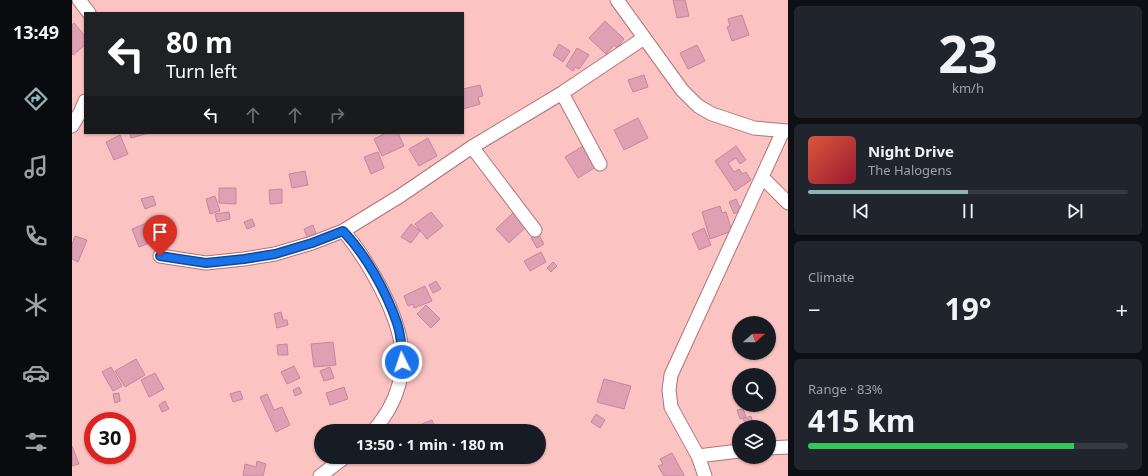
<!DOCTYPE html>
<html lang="en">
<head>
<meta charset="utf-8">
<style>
  :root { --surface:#171b24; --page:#20242c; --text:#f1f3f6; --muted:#9ea1a6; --line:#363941; --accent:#90b4b7 }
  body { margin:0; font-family:"Noto Sans",sans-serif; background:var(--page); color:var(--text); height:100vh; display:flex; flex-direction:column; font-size:15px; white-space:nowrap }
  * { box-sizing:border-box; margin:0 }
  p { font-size:13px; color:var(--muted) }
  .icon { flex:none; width:22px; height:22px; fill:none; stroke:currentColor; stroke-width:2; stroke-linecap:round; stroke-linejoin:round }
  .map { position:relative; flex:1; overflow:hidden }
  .panel { display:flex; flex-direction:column; gap:6px; padding:6px; background:#0d0f14; width:360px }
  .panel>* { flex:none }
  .hud { position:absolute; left:12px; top:12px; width:380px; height:122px; border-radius:0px; box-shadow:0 1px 3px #0004; background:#202124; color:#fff; overflow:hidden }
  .needle { width:26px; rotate:69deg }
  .controls { position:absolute; left:660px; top:316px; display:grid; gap:8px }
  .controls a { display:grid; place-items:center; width:44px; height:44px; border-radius:50%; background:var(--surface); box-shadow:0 1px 3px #0004; font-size:20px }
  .speed { position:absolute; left:12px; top:412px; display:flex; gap:8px; font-size:20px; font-weight:700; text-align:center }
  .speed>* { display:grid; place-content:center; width:52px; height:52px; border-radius:50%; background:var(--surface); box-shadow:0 1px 3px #0004; line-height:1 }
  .speed .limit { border:6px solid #d22; background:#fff; color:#111 }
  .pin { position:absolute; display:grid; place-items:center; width:34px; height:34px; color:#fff; margin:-41px -17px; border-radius:50% 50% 50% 0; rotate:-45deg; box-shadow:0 0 4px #0007 }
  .pin .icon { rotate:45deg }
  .me { position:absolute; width:44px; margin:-22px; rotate:356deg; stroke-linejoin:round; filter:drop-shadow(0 0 3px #0008) }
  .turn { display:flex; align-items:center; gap:14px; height:84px; padding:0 16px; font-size:18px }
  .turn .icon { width:52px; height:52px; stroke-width:2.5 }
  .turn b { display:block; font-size:28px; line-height:34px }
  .lanes { display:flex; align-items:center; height:38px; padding:0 16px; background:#0003; justify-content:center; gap:20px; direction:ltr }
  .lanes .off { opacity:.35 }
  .big { font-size:30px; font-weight:700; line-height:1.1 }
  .panel .card { flex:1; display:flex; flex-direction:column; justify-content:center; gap:6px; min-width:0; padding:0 14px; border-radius:6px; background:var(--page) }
  .panel .dial { align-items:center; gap:0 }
  .dial b { font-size:52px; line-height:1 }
  .song { display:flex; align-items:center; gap:12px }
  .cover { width:48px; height:48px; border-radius:6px; background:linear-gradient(135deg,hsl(10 70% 55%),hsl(350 70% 35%)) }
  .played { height:4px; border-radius:2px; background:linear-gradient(90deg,var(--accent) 50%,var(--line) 50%) }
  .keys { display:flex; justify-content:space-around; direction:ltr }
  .heat { display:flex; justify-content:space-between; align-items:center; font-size:22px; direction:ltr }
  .charge { height:6px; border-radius:3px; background:linear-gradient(90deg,#34c759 83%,var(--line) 0) }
  .trip { position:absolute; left:242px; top:424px; width:232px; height:40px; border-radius:20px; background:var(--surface); box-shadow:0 1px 3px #0004; font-weight:700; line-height:40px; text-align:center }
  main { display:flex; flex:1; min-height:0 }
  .tabs { display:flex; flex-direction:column; width:72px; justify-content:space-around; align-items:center; background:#090b0e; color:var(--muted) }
  .tabs .icon { width:28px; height:28px }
  .tabs .selected { color:var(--accent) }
  .tabs b { font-size:18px; color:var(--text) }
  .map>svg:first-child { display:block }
</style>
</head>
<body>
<main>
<nav class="tabs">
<b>13:49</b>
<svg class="icon selected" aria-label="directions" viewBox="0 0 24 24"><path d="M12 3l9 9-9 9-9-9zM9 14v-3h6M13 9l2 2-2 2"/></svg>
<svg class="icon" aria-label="music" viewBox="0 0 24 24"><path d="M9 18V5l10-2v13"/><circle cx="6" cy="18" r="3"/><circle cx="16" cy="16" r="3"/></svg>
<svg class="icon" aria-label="phone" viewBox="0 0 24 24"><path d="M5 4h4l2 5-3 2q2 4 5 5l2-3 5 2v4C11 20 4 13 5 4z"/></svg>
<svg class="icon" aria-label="climate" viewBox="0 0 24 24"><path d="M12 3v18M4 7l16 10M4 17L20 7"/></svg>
<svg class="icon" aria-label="car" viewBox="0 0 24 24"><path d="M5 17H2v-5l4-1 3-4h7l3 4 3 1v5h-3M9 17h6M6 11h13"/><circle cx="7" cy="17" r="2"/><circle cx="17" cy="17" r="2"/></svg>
<svg class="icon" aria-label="filters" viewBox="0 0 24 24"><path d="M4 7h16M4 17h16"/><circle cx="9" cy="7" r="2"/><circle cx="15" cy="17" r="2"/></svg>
</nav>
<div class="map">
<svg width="716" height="476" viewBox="0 0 716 476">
  <rect width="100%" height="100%" fill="#fbc3c2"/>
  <path fill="#e0a0b3" stroke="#c5879a" d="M601,0H613L617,16L605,18Z
    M670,15L677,35L660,41L655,27L658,26L656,19Z
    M533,21L552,39L545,48L542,45L534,54L517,38Z
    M2,23L13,36V45L1,55L0,54V25Z
    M487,44L498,51L491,62L481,55Z
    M625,45L633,61L616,69L608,53Z
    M505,48L517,55L507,69L503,67L501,71L494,66Z
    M572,75L576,87L561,92L556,80Z
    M408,85L411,96L406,97L408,104L391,109V89Z
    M566,118L576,138L552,150L542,130Z
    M58,133H77L59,138Z
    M314,133H326L332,146L310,156L302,139Z
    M48,135L56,154L42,160L34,142Z
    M356,138L365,156L347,166L337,149Z
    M511,146L524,167L506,178L493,157Z
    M664,146L674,160L668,164L664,158L656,163L662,172L667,169L670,174L674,172L679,180L663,191L643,161Z
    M306,152L312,168L299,174L292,157Z
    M233,171L236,185L220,188L217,174Z
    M147,188H164V204L147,203Z
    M210,189V203L198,204L197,190Z
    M81,196L84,205L73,209L69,199Z
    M143,196L148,211L138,214L134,199Z
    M664,199L669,210L662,214L657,202Z
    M648,206L650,213L654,212L660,231L638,239L630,212Z
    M157,212L158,219L145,222L143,214Z
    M359,212L371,226L355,239L343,224Z
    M442,212L455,226L437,243L424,229Z
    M180,219L183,226L175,229L172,222Z
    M80,221L87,239L67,247L60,229Z
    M339,224L348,231L339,243L329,237Z
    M241,225L244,234L235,237L232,229Z
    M632,228L639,245L627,250L620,234Z
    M466,233L472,244L465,248L459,238Z
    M3,236L15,240L6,262L0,259V245Z
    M469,252L474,262L458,271L452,261Z
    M481,262L485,266L479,272L475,268Z
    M364,281L369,289L361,293L357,285Z
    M353,286L360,301L342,308L341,304L336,306L332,296Z
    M354,305L368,319L359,328L345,314Z
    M209,312L211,320H215L216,325L205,328L202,314Z
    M261,342L264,365L242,367L239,344Z
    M215,344L216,355H206L205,345Z
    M64,359L73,375L53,387L43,371Z
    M222,366L228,378L215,384L209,372Z
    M39,367L50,386L41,391L30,372Z
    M258,367L262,378L252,381L248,371Z
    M83,373L92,389L77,397L69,380Z
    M532,379L559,386L552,409L525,402Z
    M227,387L230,393L223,396L221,390Z
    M272,387L276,399L258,405L254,393Z
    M168,391L171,399L161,402L158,394Z
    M47,393L48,401L43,403L41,394Z
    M195,394L202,410L210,407L218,425L204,432L188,397Z
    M93,401L97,409L90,412L87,405Z
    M671,409L674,417L668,419L665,410Z
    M524,414L533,420L528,428L519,422Z
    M679,416L682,427H668L667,425L673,423L671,419Z
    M360,420L364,431H341L340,428Z
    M387,425L390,431H373L372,430Z
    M0,446L7,464L0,466Z
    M600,453L612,475L610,476H592L586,466L591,464L588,459Z
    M185,461L194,464L191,476H171L173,464L184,467Z"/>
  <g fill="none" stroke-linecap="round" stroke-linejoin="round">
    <g stroke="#b27373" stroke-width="15">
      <path id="street" d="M7,0L17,13
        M545,0L610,90L626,106L640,114L682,128L716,131
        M490,93L528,164
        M0,126L9,111L13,101
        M400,147L463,230
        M691,178L716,203
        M271,231C285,246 295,263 305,281C328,323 342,364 317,409C312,417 308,424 301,431
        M88,256L134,263L172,259L203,254L240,243L271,231L328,196L400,147L490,93L572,38
        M697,448L716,447
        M626,456L667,451
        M248,476L273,457
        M633,476L626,456L599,407L597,390L599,375L711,131"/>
    </g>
    <use href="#street" stroke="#fff" stroke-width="13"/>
  </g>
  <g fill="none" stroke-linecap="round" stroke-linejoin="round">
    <g stroke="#114b97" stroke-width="10">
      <path id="route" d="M88,256L134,263L172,259L203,254L240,243L271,231C294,255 314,291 325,323C329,335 330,350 330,362"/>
    </g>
    <use href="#route" stroke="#1a73e8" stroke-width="7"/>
  </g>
</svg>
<div class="controls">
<a><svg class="needle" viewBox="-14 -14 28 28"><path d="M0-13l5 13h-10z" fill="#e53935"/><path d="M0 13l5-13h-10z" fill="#9ea1a6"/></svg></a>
<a><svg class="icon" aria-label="search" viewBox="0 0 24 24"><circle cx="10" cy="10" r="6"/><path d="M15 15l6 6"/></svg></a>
<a><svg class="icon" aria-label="layers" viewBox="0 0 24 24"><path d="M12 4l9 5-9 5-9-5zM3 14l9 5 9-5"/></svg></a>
</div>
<div class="speed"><div class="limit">30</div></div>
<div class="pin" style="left:88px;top:256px;background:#d93025"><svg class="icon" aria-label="arrive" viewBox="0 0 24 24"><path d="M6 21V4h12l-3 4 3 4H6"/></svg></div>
<svg class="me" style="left:330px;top:362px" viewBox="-20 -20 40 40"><circle r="17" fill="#1a73e8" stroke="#fff" stroke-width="3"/><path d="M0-11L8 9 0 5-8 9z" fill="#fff"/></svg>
<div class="trip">13:50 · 1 min · 180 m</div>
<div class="hud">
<div class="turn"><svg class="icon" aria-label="left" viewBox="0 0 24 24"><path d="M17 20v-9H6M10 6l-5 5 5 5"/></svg><div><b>80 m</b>Turn left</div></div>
<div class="lanes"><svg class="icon" aria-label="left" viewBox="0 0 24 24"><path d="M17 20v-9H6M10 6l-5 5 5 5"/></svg><svg class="icon off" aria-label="ahead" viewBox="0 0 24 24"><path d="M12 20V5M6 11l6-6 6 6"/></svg><svg class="icon off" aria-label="ahead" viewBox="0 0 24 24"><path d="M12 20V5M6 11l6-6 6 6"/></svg><svg class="icon off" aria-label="right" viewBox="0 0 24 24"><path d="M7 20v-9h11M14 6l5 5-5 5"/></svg></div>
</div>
</div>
<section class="panel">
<div class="card dial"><b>23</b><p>km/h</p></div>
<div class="card">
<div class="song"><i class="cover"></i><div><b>Night Drive</b><p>The Halogens</p></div></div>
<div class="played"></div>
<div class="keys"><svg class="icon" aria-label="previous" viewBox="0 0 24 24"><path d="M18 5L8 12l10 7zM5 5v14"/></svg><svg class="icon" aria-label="pause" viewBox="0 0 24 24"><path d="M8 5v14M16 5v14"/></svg><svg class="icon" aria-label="next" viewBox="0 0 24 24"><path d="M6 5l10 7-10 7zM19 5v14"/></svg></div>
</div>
<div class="card"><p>Climate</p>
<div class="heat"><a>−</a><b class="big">19°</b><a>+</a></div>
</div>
<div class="card"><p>Range · 83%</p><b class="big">415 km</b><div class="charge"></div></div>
</section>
</main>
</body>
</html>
